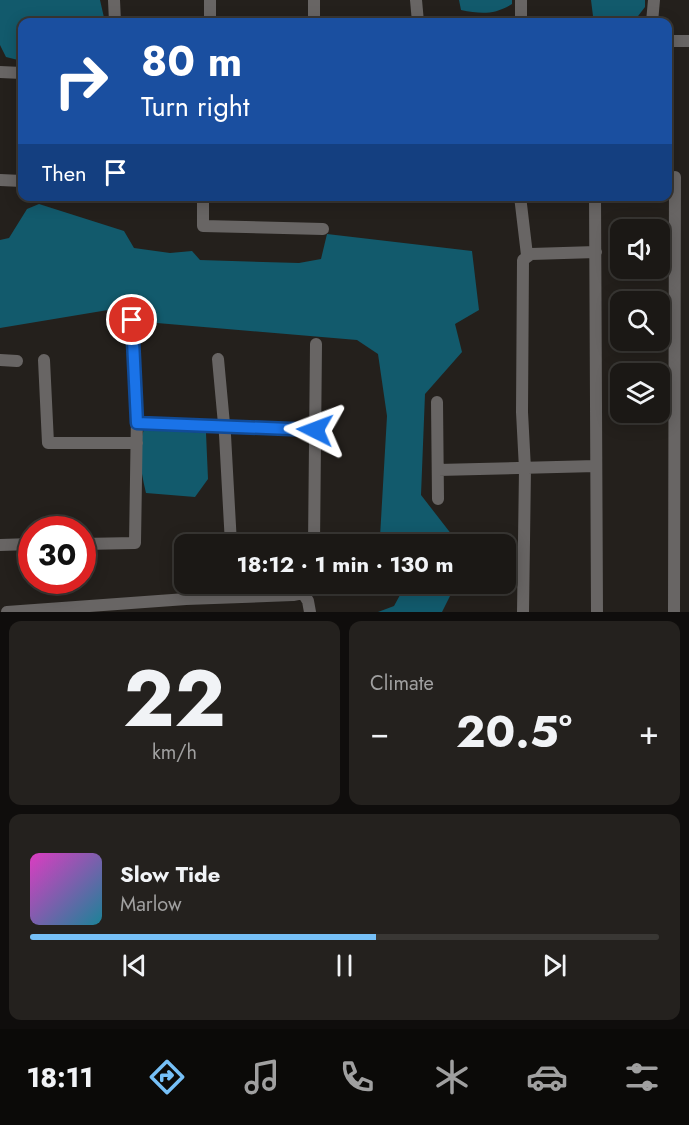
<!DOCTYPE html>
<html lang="en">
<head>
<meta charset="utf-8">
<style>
  :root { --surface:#1b1815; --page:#24211e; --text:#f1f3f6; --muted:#a0a0a0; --line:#393734; --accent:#76c0f7 }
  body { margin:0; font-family:Jost,sans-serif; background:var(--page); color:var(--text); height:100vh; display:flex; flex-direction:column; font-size:22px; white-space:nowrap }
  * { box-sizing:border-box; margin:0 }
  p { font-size:20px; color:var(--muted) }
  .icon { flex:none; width:33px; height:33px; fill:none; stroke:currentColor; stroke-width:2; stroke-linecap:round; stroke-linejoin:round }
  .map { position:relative; height:612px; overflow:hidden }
  .drawer { display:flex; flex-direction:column; gap:9px; padding:9px; background:#0f0d0c; flex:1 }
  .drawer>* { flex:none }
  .guide { position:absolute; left:18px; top:18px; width:654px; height:183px; border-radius:12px; box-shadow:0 3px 15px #0003,0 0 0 2px var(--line); background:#1a4fa0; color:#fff; overflow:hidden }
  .fabs { position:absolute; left:610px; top:219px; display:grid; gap:12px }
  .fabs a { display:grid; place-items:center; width:60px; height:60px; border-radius:12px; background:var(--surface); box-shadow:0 3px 15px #0003,0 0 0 2px var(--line); font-size:30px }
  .speed { position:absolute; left:18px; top:516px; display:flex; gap:12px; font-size:30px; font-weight:700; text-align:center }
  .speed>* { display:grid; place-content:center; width:78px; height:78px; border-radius:50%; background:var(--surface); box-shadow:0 3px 15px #0003,0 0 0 2px var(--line); line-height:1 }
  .speed .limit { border:9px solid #d22; background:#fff; color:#111 }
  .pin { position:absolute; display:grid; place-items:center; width:51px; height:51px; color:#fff; margin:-26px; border:3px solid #fff; border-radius:50%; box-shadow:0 2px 6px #0007 }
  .me { position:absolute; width:66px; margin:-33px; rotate:273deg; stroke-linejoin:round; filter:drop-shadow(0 0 4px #0008) }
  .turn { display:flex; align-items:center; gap:21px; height:126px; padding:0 24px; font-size:27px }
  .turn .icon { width:78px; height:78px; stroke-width:2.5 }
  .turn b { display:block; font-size:42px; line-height:51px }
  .then { display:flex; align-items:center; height:57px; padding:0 24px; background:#0003; gap:12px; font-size:22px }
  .big { font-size:45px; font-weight:700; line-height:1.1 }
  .drawer .card { flex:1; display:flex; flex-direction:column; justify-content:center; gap:9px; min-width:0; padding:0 21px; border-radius:12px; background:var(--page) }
  .drawer .dial { align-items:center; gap:0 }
  .dial b { font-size:78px; line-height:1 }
  .song { display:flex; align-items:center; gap:18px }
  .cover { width:72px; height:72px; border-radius:9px; background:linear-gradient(135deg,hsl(310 70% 55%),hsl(190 70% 35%)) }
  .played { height:6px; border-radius:3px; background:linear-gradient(90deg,var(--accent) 55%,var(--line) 55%) }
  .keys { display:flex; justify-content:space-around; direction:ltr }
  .heat { display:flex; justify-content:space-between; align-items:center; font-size:33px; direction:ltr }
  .drawer .tiles { flex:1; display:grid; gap:9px; grid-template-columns:1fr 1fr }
  .card:last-child { grid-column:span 2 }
  .trip { position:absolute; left:174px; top:534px; width:342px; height:60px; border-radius:12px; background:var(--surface); box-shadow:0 3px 15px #0003,0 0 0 2px var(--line); font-weight:700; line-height:60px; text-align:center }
  .menu { display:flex; height:96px; justify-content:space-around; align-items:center; background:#0b0a08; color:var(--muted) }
  .menu .icon { width:42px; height:42px }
  .menu .current { color:var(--accent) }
  .menu b { font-size:27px; color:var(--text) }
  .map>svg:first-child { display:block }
</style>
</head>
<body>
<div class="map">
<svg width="689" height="612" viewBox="0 0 689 612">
  <rect width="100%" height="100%" fill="#24201c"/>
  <path fill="#125a6c" d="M0,0H100L105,22H22V61L6,57L0,45Z
    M459,0H512V4C494,15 481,14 461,10Z
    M591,0H645V7L635,20L613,21L593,16Z
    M39,204L124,231L134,248L170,253L192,251L200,260L299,263L321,259L327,234L472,251L479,310L455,324L462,352L425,394L421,495L459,544H401L380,537L387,416L378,354L357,340L157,323L120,308L0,328V240L9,238L27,209Z
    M144,429L206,433L208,479L195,497L146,493C141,472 137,450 144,429Z
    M406,584H456L442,612H378L394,606Z"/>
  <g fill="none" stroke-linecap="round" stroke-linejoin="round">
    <path stroke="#686564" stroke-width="12" d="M114,0L115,22
      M314,0V22
      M416,0L418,22
      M210,22V0
      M521,22V0
      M652,22L654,0
      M668,41H689
      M0,72L22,73
      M0,180L22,181
      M203,196V226L323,229
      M520,196L527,255
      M595,196L597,612
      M218,359L225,435L231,544
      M0,360L17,361
      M44,360L48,443H137
      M437,402L438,499
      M137,423L315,430
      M438,470L596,466
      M82,544L135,543L137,415L132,320
      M314,544L316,344
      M0,545L32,544
      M303,593L308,601L310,612
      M7,612L186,599L293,595L303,593
      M523,612L525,469L522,412L523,260L531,254L596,252
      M674,612L675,177"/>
  </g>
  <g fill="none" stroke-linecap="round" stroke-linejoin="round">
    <g stroke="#114b97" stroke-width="15">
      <path id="route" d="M132,320L137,423L315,430"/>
    </g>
    <use href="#route" stroke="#1a73e8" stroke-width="10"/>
  </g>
</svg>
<div class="fabs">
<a><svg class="icon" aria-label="sound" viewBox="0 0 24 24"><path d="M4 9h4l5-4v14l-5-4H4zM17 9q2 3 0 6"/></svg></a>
<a><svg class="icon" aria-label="search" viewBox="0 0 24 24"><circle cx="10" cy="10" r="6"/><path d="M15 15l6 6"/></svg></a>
<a><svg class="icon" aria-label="layers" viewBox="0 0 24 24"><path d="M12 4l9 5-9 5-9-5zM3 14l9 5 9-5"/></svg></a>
</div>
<div class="speed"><div class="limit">30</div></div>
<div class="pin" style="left:132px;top:320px;background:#d93025"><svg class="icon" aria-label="arrive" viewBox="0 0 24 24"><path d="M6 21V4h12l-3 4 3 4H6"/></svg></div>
<svg class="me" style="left:315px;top:430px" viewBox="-20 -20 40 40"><path d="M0-17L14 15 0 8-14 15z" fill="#1a73e8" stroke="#fff" stroke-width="4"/></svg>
<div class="trip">18:12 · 1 min · 130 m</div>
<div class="guide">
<div class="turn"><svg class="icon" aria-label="right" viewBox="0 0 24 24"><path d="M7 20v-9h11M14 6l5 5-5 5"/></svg><div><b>80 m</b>Turn right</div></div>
<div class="then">Then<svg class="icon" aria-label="arrive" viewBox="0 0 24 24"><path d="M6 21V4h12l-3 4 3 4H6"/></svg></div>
</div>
</div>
<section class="drawer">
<div class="tiles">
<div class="card dial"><b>22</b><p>km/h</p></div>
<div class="card"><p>Climate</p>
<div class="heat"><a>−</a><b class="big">20.5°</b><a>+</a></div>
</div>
<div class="card">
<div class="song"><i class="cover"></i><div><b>Slow Tide</b><p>Marlow</p></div></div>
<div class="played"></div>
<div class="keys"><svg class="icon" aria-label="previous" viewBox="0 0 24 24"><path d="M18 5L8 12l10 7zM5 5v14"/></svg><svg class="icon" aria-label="pause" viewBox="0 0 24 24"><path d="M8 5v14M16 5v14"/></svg><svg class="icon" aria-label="next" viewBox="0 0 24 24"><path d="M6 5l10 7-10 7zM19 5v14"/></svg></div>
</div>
</div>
</section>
<nav class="menu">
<b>18:11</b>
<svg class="icon current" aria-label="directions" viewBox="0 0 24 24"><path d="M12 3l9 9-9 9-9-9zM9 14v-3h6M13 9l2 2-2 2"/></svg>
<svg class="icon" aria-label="music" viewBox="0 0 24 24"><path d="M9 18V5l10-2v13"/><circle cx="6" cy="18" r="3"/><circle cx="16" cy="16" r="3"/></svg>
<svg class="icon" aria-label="phone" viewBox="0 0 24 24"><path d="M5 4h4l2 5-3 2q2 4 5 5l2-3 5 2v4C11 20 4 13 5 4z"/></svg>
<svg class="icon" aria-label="climate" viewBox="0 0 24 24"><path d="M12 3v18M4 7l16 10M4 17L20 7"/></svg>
<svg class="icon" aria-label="car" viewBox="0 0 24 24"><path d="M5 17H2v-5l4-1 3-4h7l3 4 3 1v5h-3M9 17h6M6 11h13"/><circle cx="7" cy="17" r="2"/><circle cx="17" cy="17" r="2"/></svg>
<svg class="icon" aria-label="filters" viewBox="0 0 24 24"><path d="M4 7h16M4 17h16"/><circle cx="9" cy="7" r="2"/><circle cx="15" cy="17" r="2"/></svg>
</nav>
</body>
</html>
